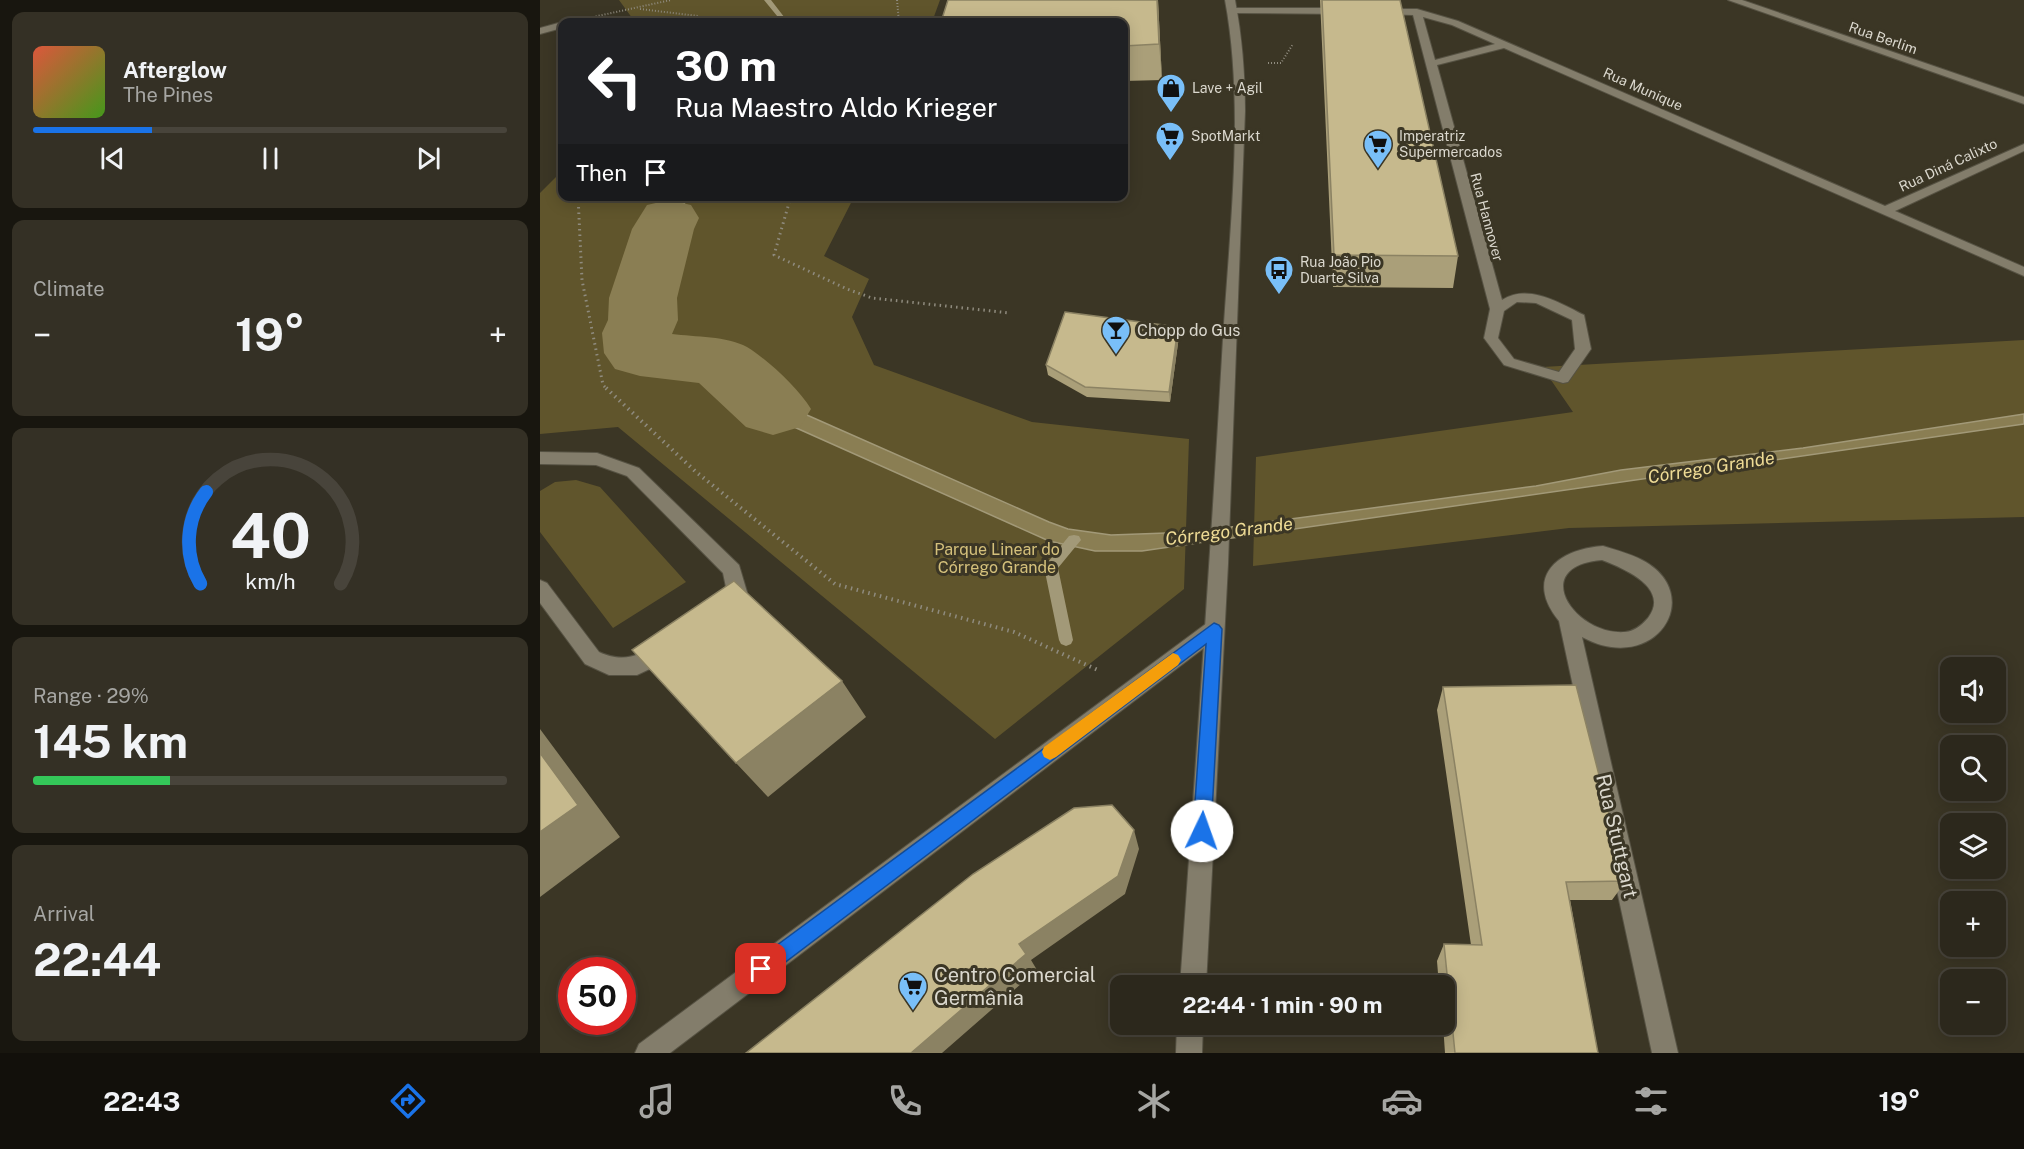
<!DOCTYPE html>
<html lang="en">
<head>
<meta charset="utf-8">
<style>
  :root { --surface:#2c281c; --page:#343025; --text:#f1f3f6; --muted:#a6a6a3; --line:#48443b; --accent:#1a73e8 }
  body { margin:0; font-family:"Public Sans",sans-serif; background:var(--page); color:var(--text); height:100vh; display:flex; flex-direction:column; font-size:22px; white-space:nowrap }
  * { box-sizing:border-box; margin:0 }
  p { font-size:20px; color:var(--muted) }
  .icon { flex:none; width:33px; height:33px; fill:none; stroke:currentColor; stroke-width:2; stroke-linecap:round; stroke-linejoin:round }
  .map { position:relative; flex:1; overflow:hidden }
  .details { display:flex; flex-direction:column; gap:12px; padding:12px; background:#18160f; width:540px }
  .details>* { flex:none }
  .top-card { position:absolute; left:18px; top:18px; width:570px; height:183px; border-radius:12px; box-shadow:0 3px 15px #0003,0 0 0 2px var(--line); background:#202124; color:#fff; overflow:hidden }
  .controls { position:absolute; left:1400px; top:657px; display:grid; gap:12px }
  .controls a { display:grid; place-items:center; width:66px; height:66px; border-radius:12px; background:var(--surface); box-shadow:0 3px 15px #0003,0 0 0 2px var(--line); font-size:30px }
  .speed { position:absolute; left:18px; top:957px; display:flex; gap:12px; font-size:30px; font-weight:700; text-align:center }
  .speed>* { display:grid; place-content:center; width:78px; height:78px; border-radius:50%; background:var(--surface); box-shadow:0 3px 15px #0003,0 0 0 2px var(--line); line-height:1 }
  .speed .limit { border:9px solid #d22; background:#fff; color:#111 }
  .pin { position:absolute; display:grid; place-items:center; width:51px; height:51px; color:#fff; margin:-26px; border-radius:12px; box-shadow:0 3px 9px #0006 }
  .me { position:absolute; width:66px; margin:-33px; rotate:3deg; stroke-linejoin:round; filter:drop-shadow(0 0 4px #0008) }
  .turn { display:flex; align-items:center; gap:21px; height:126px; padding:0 18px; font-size:27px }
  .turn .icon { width:78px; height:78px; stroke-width:2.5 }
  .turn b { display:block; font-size:42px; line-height:51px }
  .then { display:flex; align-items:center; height:57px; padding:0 18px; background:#0003; gap:12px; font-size:22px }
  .big { font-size:45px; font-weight:700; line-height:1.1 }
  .details .tile { flex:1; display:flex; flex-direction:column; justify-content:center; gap:9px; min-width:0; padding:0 21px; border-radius:12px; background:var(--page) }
  .details .dial { align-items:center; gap:0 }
  .dial svg { height:156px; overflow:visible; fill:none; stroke:var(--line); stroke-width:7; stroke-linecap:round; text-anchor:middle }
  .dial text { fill:var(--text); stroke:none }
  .song { display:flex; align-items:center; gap:18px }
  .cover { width:72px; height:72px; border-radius:9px; background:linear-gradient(135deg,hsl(10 70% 55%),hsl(100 70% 35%)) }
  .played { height:6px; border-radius:3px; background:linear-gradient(90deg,var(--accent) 25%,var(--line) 25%) }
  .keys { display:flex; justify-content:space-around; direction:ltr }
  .heat { display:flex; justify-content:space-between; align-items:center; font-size:33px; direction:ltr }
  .charge { height:9px; border-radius:4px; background:linear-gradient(90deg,#34c759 29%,var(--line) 0) }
  .trip { position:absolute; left:570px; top:975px; width:345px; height:60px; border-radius:12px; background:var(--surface); box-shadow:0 3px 15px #0003,0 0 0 2px var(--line); font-weight:700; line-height:60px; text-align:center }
  .dock { display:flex; height:96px; justify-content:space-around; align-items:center; background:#12100b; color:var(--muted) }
  .dock .icon { width:42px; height:42px }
  .dock .on { color:var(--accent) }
  .dock b { font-size:27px; color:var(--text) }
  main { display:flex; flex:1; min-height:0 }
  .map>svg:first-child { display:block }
</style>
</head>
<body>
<main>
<section class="details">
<div class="tile">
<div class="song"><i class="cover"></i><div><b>Afterglow</b><p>The Pines</p></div></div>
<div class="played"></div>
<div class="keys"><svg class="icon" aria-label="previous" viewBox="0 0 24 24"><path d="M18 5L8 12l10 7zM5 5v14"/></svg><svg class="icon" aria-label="pause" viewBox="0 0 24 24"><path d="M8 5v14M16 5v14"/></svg><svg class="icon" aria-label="next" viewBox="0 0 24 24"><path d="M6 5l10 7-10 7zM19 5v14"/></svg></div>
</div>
<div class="tile"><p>Climate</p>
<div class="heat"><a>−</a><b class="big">19°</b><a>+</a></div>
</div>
<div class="tile dial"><svg viewBox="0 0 100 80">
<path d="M14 69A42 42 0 1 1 86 69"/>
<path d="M14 69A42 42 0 0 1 17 22" stroke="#1a73e8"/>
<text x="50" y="56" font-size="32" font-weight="700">40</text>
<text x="50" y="72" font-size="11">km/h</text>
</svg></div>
<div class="tile"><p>Range · 29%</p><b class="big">145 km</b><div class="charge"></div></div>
<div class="tile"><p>Arrival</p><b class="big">22:44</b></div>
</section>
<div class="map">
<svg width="1484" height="1053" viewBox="0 0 1484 1053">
  <rect width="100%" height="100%" fill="#3b3625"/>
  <path fill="#60552c" d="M79,0H400L392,22H95Z
    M22,171V196L314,197L284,256L329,279L312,317L334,365L492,422L649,439L644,589L455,739L78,427L0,434V193Z
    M1484,340V517L1029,528L713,566L716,457L1033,412L1002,367Z
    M36,480L60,487L146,582L73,628L0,532V491L15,482Z"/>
  <path fill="#8a7e53" stroke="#a29978" stroke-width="1.5" d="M129,218L103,320L114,341L188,358L242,404L509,522L528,529L571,535L654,532L996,486L1081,470L1263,448L1484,414V424L602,551H555L509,541L234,418L196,388L175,368L159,366L107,347L92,316L117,219Z"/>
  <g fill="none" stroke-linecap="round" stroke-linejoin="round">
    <path fill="#a29978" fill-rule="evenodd" d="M224,0H231L248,22H242Z
      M142,196H151L132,220H126L124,218Z
      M534,535L539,536L541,540L518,568L533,640L531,644L526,646L521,644L519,640L504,567L529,536Z"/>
    <path fill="#8a7e53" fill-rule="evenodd" d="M129,200L151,205L159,218L154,229L137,298L138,320L132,334C155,337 187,336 207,347C228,360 258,388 271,409L260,427L233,435L206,427L159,383L100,376L75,369L64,353L62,333L68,320L69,298L92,229L107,205Z"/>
    <g stroke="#565243" stroke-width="2">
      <path id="street" d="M1188,0H1202L1484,97V104Z
        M690,8H805L810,11L805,14L693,13L690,12Z
        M835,9H877L918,21L1345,206L1484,144V151L1355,211L1484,267V276L964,48L897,65L962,300C988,283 1020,303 1044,315L1051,349L1028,382L1023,383L964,365L944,338L950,309L873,15L838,14L835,13ZM883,17L912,25L955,44L895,60ZM977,302L996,303L1032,320L1035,349L1019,372L974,359L958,338L964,311Z
        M22,22V28L0,34V28Z
        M0,452L57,453L99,468L199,565L207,592L198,611L191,613L184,611L181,605L187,592L183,573L87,476L56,465L0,464Z
        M1063,546C1076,550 1091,554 1102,560C1167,594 1116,677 1042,637L1138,1053H1112L1019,621C983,577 1018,549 1063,546ZM1062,560C1083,568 1131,588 1108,618C1102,625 1095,631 1085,632C1035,636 987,566 1062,560Z
        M0,580L7,583L59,652C87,665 100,652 126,644L133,646L136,652L133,658L97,675H69L45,664L0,603Z
        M674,621L681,623L684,629L681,635L130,1053H95L99,1044L667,623Z"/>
    </g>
    <g stroke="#565243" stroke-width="2">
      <path id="secondary" d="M685,0H695C702,37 705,73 705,111L688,564L666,986H640C655,776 670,566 682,356C688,242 706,112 685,0Z
        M637,1024H663L662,1053H636Z"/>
    </g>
    <path stroke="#8f8b7e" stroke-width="2" stroke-dasharray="1 2" stroke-linecap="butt" d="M357,0L359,22
      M100,9L158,16L164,22
      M44,19L131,0
      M728,63H741L753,44"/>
    <path stroke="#8f8b7e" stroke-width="3" stroke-dasharray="1.5 4" stroke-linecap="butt" d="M38,196L42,280L63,385L67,389
      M251,196L234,255L307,289L332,298L470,313"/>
    <path stroke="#8f8b7e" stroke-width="4" stroke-dasharray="1.5 4.5" stroke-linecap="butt" d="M66,388L155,471L295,584L474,632L560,671"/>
    <use href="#street" fill="#837d6b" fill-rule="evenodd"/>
    <use href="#secondary" fill="#837d6b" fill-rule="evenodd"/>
  </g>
  <path fill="#aa9f79" d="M618,0L622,80L584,81V22Z
    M780,0H860L918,256L913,288L793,287Z
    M639,336L630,402L547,397L508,375L506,365Z
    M903,687L1086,881L1072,900H1030L1058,1053H905L903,1024H904V986H899L897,961L904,944L931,945L897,710Z"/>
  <path fill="#8b8263" d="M617,0H618L622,80L619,44Z
    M638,327L639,336L630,402L629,392Z
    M302,681L326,717L228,797L196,763Z
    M0,729L80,837L0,897Z
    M594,830L599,849L585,894L491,960L497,970L402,1053H371Z"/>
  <path fill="#c6b98d" stroke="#8b8263" stroke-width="1.5" d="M408,0H617L619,44L584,46V22H401Z
    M782,0H860L918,256L794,255Z
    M525,312L638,327L629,392L545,387L506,365Z
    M194,581L302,681L196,763L92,650Z
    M1036,685L1086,881L1026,882L1058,1053H915L904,944L942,945L903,687Z
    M0,753L38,805L0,832Z
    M572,805L594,830L578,876L479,944L486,954L371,1053H206L433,874L534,808Z"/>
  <path fill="#1a73e8" stroke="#114b97" stroke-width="1.5" d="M674,623L679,625L682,629L671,831L668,837L662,839L656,837L653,831L666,644L227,976L221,978L214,976L211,969L214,962Z"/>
  <path fill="#f59e0b" d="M633,653L638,655L641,660L638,665L516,757L510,760L504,757L502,752L504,747Z"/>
  <defs>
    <g id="shop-pin" transform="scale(1.5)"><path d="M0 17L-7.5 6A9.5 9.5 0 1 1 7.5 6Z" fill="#79bff8" stroke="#3b3625"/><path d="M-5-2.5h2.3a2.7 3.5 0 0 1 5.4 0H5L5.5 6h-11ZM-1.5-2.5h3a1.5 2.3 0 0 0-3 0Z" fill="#111"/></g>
    <g id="supermarket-pin" transform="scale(1.5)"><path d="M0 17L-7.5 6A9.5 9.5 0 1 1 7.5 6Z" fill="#79bff8" stroke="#3b3625"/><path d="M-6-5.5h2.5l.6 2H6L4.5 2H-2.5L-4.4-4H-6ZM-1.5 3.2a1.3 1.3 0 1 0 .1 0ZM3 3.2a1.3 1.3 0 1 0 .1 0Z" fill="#111"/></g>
    <g id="bus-pin" transform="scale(1.5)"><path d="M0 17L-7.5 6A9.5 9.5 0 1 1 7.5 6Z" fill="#79bff8" stroke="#3b3625"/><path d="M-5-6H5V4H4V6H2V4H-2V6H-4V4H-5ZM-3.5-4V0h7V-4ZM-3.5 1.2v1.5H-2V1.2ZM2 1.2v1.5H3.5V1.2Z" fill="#111"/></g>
    <g id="bar-pin" transform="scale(1.5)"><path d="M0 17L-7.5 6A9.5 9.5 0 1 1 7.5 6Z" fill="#79bff8" stroke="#3b3625"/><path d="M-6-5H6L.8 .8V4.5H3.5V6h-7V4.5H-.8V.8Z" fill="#111"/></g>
  </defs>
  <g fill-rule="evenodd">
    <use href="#shop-pin" x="631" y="88"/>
    <use href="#supermarket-pin" x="630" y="136"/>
    <use href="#supermarket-pin" x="838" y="144"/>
    <use href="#bus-pin" x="739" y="270"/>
    <use href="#bar-pin" x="576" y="330"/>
    <use href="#supermarket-pin" x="373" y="986"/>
  </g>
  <g text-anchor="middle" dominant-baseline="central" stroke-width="6" stroke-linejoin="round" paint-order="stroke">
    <g font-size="14" fill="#dbd8ce" stroke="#3b3625">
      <text transform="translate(1343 38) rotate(19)">Rua Berlim</text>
      <text transform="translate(1103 89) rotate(24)">Rua Munique</text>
      <text transform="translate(1408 165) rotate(-25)">Rua Diná Calixto</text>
      <text transform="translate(947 217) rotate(75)">Rua Hannover</text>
    </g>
    <g font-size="14" fill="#dbd8ce" stroke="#3b3625" text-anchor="start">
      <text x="652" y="88">Lave + Agil</text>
      <text x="651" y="136">SpotMarkt</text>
      <text x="859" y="136">Imperatriz<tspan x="859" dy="16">Supermercados</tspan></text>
      <text x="760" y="262">Rua João Pio<tspan x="760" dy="16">Duarte Silva</tspan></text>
    </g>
    <g font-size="16" fill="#dbd8ce" stroke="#3b3625" text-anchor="start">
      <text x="597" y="330">Chopp do Gus</text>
    </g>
    <g font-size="16" fill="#d4c07b" stroke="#3b3625">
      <text x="457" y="549">Parque Linear do<tspan x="457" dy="18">Córrego Grande</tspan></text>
    </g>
    <g font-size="18" font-style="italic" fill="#eedb95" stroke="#3b3625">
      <text transform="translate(1171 467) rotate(-9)">Córrego Grande</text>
      <text transform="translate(689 531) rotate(-7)">Córrego Grande</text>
    </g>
    <g font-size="20" fill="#dbd8ce" stroke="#3b3625">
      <text transform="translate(1077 836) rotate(77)">Rua Stuttgart</text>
    </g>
    <g font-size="20" fill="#dbd8ce" stroke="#3b3625" text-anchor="start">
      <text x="394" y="975">Centro Comercial<tspan x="394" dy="23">Germânia</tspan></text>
    </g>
  </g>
</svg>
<div class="controls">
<a><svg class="icon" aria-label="sound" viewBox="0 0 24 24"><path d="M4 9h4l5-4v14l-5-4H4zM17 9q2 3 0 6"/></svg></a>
<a><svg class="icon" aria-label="search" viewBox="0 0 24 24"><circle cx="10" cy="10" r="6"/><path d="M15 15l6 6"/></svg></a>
<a><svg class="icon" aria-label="layers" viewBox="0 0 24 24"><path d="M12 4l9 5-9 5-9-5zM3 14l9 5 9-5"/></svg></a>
<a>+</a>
<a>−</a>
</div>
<div class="speed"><div class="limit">50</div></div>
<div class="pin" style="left:221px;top:969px;background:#d93025"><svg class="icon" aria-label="arrive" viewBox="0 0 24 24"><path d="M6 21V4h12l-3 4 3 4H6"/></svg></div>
<svg class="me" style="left:662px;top:831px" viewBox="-20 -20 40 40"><circle r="19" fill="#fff"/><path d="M0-13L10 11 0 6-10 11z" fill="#1a73e8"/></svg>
<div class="trip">22:44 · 1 min · 90 m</div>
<div class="top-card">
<div class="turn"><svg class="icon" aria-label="left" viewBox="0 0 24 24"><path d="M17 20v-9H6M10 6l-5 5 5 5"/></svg><div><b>30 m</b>Rua Maestro Aldo Krieger</div></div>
<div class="then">Then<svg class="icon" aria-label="arrive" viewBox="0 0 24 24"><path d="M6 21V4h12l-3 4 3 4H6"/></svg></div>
</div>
</div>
</main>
<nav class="dock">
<b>22:43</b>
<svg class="icon on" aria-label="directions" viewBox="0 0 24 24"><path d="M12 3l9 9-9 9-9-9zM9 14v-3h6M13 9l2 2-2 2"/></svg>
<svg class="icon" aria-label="music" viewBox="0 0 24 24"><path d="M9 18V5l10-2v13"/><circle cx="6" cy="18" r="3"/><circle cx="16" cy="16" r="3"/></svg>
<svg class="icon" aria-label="phone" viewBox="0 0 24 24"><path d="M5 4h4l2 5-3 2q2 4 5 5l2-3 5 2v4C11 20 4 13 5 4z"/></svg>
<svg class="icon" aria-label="climate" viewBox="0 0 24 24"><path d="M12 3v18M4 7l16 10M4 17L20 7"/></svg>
<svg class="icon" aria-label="car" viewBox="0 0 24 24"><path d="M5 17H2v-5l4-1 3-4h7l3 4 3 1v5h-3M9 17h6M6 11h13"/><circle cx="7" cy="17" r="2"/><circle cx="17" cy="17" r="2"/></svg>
<svg class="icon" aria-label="filters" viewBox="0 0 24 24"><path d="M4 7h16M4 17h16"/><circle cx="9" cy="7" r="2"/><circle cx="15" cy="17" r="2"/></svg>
<b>19°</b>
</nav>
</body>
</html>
